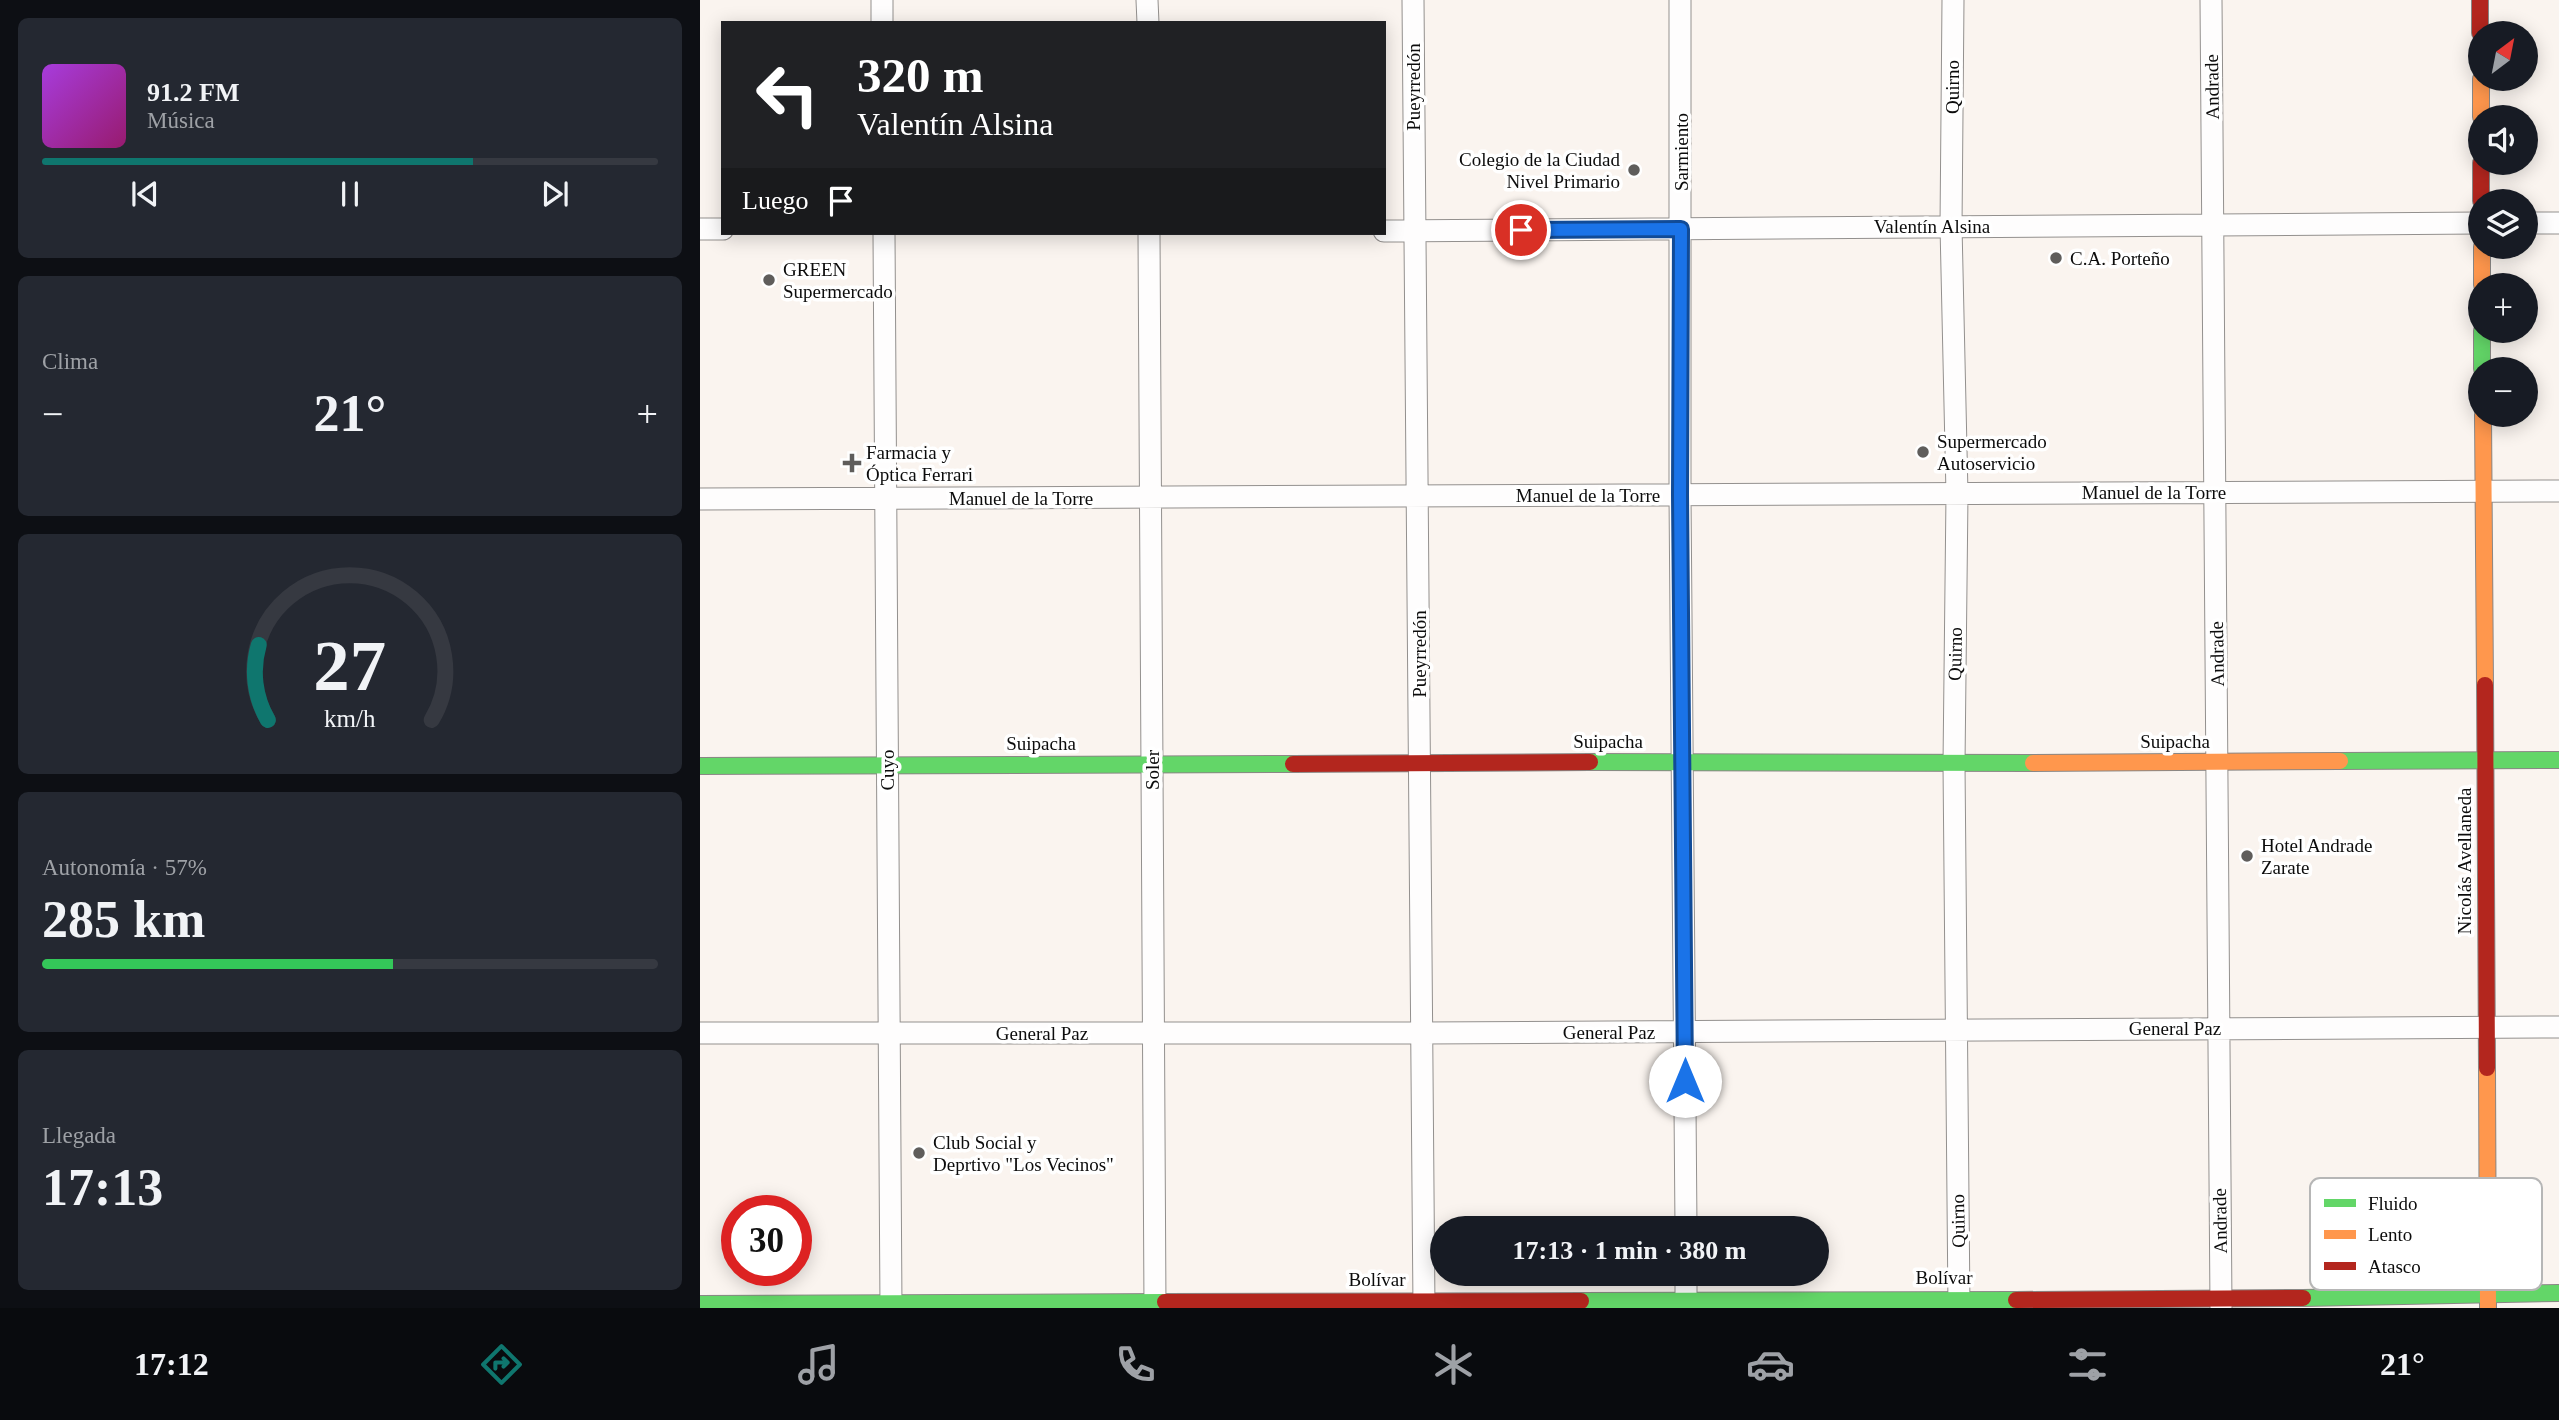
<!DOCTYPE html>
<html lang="es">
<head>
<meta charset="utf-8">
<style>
  :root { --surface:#171b24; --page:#242831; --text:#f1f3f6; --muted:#9ea1a6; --line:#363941; --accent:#0f766e }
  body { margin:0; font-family:"Times New Roman",serif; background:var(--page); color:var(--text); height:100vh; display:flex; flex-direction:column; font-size:26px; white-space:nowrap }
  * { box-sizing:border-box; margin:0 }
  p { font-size:23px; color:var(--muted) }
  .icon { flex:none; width:38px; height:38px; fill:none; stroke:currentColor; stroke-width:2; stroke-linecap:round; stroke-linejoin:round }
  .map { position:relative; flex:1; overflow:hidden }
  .side { display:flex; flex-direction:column; gap:18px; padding:18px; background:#0d0f14; width:700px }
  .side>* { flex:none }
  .guide { position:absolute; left:21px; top:21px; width:665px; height:214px; border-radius:0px; box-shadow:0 4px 18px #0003; background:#202124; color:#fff; overflow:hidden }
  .needle { width:46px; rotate:32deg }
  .fabs { position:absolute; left:1768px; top:21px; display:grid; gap:14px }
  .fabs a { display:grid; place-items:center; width:70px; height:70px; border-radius:50%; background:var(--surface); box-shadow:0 4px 18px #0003; font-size:35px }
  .speed { position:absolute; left:21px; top:1195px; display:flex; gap:14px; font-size:35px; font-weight:700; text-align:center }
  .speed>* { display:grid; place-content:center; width:91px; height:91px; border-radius:50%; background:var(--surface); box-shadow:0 4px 18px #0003; line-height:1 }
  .speed .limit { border:10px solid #d22; background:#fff; color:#111 }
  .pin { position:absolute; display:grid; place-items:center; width:60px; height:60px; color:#fff; margin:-30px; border:4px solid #fff; border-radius:50%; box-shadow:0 2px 7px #0007 }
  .me { position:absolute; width:77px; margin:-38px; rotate:0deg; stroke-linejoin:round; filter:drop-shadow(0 0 5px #0008) }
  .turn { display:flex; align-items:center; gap:24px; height:147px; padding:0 21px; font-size:32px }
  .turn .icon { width:91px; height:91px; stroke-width:2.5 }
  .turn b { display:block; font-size:49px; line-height:60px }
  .then { display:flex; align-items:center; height:66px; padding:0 21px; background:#0003; gap:14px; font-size:26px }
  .big { font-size:52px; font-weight:700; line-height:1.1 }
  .side .card { flex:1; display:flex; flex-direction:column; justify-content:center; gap:10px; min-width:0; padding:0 24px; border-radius:10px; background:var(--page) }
  .side .dial { align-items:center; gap:0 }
  .dial svg { height:182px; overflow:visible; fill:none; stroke:var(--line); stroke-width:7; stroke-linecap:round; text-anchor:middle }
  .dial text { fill:var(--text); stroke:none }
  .song { display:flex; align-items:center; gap:21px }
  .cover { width:84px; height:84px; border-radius:10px; background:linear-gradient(135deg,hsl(280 70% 55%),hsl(320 70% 35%)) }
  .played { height:7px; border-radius:4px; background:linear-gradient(90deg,var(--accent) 70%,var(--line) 70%) }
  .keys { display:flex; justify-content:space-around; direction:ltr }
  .heat { display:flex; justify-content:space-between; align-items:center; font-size:38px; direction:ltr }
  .charge { height:10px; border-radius:5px; background:linear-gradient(90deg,#34c759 57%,var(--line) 0) }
  .trip { position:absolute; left:730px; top:1216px; width:399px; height:70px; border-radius:35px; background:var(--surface); box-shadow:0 4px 18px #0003; font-weight:700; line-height:70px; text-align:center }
  .tab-bar { display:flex; height:112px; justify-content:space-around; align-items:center; background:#090b0e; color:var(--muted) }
  .tab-bar .icon { width:49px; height:49px }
  .tab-bar .current { color:var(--accent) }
  .tab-bar b { font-size:32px; color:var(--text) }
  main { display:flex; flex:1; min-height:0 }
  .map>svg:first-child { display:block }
</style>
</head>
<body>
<main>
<section class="side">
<div class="card">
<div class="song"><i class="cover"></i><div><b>91.2 FM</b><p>Música</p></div></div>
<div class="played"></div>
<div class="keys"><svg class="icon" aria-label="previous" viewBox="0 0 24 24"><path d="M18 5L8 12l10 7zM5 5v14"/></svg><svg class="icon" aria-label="pause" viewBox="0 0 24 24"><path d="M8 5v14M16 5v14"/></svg><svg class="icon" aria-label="next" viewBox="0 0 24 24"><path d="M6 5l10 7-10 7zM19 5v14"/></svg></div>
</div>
<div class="card"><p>Clima</p>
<div class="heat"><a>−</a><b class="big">21°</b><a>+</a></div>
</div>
<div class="card dial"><svg viewBox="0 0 100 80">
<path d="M14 69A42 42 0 1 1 86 69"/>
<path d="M14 69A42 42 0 0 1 10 36" stroke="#0f766e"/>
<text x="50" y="56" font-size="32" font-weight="700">27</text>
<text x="50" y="72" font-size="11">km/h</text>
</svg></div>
<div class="card"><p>Autonomía · 57%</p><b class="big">285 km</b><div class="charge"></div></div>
<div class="card"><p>Llegada</p><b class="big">17:13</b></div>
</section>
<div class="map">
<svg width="1859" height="1308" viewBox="0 0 1859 1308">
  <rect width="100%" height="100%" fill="#faf4ef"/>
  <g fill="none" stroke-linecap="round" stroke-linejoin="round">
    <g stroke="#93908e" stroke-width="23">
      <path id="street" d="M182,0V23
        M447,0L448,23
        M713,0L724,1308
        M980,0V495L986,1228
        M1253,0L1251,226L1257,494L1254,764L1259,1308
        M1511,0L1521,1308
        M1825,223H1859
        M0,229H23
        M684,231L1780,223
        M184,233L191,1308
        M449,233L455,1308
        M0,499L1859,491
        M0,1033H722L1859,1027
        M986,1274V1308"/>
    </g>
    <g stroke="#8a8785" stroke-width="18">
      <path id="fast" d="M1782,331V369
        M1640,761L1859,760
        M890,762L1333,763
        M0,766L593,764
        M1603,1298L1859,1293
        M881,1301L1316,1300
        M0,1304L465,1302"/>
    </g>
    <g stroke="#8a8785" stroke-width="18">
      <path id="slow" d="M1781,79V117
        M1782,247V285
        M1783,415L1785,685
        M1333,763L1640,761
        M1787,1068L1788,1308"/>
    </g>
    <g stroke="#8a8785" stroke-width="18">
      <path id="jam" d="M1780,0V33
        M1781,163V201
        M1785,685L1787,1068
        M593,764L890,762
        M1316,1300L1603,1298
        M465,1302L881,1301"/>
    </g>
    <use href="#street" stroke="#fefdfd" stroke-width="21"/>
    <use href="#fast" stroke="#63d668" stroke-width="16"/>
    <use href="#slow" stroke="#ff974d" stroke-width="16"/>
    <use href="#jam" stroke="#b3261e" stroke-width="16"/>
  </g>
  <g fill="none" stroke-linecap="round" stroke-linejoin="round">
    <g stroke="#114b97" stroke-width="18">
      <path id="route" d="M821,230L981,229L980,495L985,1081"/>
    </g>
    <use href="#route" stroke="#1a73e8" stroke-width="12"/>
  </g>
  <g fill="#5f5d5b" stroke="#fff" stroke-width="2.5">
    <circle cx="934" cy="170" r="7"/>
    <circle cx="1356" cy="258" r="7"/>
    <circle cx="69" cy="280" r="7"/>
    <circle cx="1223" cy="452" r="7"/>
    <path d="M148.5 452.5h7v7h7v7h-7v7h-7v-7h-7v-7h7z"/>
    <circle cx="1547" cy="856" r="7"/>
    <circle cx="219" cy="1153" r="7"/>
  </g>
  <g text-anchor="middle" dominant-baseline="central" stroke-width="7" stroke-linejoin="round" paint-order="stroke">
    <g font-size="19" fill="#0c0c0c" stroke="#fff">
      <text transform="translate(713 87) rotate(-90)">Pueyrredón</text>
      <text transform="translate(1252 87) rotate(-90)">Quirno</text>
      <text transform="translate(1512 87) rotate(-91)">Andrade</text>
      <text transform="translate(981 152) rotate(-90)">Sarmiento</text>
      <text x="1232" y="226">Valentín Alsina</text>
      <text x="1454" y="492">Manuel de la Torre</text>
      <text x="888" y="495">Manuel de la Torre</text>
      <text x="321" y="498">Manuel de la Torre</text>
      <text transform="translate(719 654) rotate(-90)">Pueyrredón</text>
      <text transform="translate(1255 654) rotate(-89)">Quirno</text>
      <text transform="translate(1517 654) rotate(-91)">Andrade</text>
      <text x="908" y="741">Suipacha</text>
      <text x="1475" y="741">Suipacha</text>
      <text x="341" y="743">Suipacha</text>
      <text transform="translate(187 770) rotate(-90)">Cuyo</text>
      <text transform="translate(452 770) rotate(-90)">Soler</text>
      <text transform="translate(1764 861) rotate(-90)">Nicolás Avellaneda</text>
      <text x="1475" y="1028">General Paz</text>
      <text x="909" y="1032">General Paz</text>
      <text x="342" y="1033">General Paz</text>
      <text transform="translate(1258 1221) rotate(-91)">Quirno</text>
      <text transform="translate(1520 1221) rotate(-91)">Andrade</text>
      <text x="1244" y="1277">Bolívar</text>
      <text x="677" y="1279">Bolívar</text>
    </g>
    <g font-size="19" fill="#0c0c0c" stroke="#fff" text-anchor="start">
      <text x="920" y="159" text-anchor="end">Colegio de la Ciudad<tspan x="920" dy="22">Nivel Primario</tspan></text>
      <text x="1370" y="258">C.A. Porteño</text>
      <text x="83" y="269">GREEN<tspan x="83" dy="22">Supermercado</tspan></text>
      <text x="1237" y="441">Supermercado<tspan x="1237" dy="22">Autoservicio</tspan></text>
      <text x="166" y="452">Farmacia y<tspan x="166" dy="22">Óptica Ferrari</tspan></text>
      <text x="1561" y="845">Hotel Andrade<tspan x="1561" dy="22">Zarate</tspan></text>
      <text x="233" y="1142">Club Social y<tspan x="233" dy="22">Deprtivo "Los Vecinos"</tspan></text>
    </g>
  </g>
  <rect x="1610" y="1178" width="232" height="112" rx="10" fill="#fff" stroke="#b6b6b6" stroke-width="2"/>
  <rect x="1624" y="1199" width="32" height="8" fill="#63d668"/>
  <rect x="1624" y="1230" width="32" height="9" fill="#ff974d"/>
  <rect x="1624" y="1262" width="32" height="8" fill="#b3261e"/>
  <g font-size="19" fill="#0c0c0c">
    <text x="1668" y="1210">Fluido</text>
    <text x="1668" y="1241">Lento</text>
    <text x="1668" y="1273">Atasco</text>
  </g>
</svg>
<div class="fabs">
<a><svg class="needle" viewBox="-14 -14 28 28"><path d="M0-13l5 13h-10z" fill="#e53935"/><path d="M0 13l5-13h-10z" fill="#9ea1a6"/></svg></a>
<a><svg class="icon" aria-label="sound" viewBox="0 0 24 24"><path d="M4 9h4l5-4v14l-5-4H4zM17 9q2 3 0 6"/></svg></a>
<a><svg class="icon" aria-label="layers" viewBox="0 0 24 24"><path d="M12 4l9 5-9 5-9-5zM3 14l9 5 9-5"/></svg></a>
<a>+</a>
<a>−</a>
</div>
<div class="speed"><div class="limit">30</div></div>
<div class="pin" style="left:821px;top:230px;background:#d93025"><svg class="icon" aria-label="arrive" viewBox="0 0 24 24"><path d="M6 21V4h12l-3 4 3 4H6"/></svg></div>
<svg class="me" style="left:985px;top:1081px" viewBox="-20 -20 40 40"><circle r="19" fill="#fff"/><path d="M0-13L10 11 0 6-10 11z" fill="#1a73e8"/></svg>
<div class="trip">17:13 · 1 min · 380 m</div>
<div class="guide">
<div class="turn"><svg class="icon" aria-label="left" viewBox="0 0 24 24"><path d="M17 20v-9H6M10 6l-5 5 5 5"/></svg><div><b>320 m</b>Valentín Alsina</div></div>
<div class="then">Luego<svg class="icon" aria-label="arrive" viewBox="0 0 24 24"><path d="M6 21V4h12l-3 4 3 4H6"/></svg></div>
</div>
</div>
</main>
<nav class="tab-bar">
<b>17:12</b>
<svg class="icon current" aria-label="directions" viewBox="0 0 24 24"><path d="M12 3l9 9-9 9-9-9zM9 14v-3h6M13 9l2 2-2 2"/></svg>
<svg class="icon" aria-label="music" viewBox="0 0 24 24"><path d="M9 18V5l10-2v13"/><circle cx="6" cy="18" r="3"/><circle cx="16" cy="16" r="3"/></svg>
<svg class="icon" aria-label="phone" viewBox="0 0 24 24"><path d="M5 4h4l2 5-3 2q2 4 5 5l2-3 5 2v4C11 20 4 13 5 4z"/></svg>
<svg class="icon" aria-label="climate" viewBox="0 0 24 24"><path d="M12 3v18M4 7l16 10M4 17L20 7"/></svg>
<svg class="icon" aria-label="car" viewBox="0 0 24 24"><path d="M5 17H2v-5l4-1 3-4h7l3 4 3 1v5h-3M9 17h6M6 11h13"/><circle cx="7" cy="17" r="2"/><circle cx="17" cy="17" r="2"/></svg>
<svg class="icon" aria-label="filters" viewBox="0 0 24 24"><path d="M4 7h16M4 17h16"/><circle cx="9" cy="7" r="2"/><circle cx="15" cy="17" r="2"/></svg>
<b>21°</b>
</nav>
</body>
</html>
